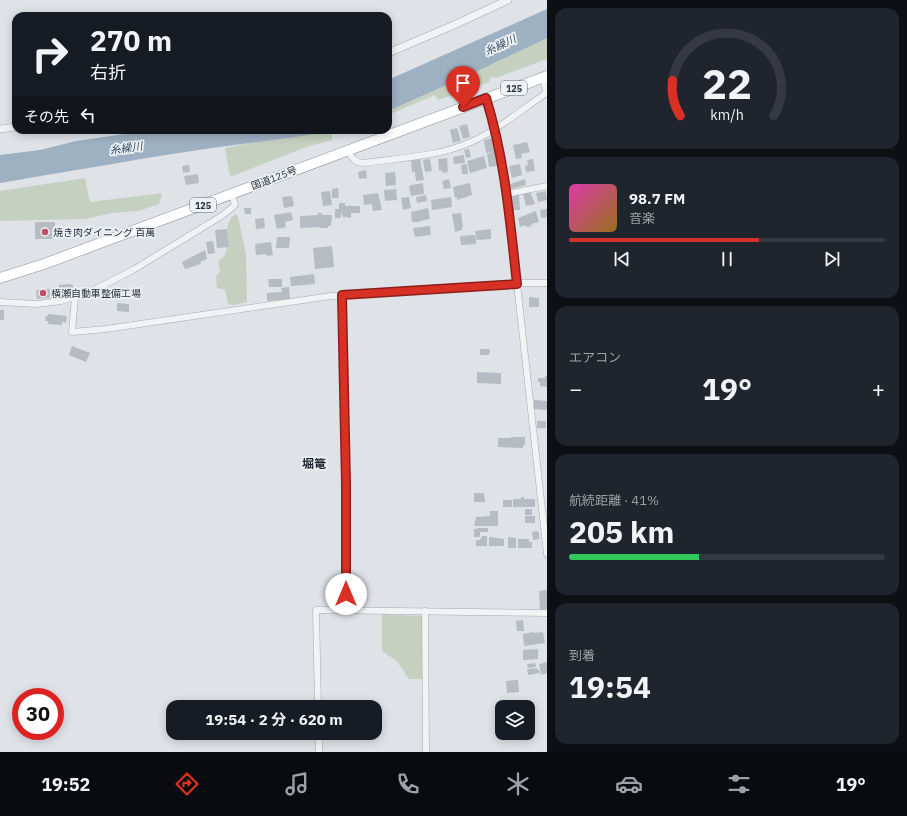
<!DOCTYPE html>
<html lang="ja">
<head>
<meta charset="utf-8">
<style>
  :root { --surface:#171b24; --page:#20242c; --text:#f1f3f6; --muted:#9ea1a6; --line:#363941; --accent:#d93025 }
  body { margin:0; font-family:"IBM Plex Sans","Noto Sans JP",sans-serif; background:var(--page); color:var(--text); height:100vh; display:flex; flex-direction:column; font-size:15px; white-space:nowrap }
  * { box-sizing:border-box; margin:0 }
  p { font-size:13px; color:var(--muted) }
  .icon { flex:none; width:22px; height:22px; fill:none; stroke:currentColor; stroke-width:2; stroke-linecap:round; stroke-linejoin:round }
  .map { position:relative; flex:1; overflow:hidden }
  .side { display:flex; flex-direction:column; gap:8px; padding:8px; background:#0d0f14; width:360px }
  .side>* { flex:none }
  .banner { position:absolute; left:12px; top:12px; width:380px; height:122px; border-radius:12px; box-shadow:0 2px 10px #0003; background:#171b24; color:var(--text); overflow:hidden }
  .fabs { position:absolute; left:495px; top:700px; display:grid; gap:8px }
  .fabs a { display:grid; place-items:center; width:40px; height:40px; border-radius:8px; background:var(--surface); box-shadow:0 2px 10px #0003; font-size:20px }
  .speed { position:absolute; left:12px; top:688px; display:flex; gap:8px; font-size:20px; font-weight:700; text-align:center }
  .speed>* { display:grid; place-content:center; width:52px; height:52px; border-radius:50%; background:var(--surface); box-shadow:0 2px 10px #0003; line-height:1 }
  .speed .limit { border:6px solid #d22; background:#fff; color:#111 }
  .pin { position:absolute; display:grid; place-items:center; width:34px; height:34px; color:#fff; margin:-41px -17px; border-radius:50% 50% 50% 0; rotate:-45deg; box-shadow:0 0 4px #0007 }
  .pin .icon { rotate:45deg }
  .me { position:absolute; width:44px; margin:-22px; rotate:0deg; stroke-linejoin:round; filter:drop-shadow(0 0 3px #0008) }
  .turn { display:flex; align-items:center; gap:14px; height:84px; padding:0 12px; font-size:18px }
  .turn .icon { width:52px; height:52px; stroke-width:2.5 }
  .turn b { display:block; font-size:28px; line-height:34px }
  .then { display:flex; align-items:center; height:38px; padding:0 12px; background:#0003; gap:8px; font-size:15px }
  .big { font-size:30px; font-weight:700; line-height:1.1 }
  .side .tile { flex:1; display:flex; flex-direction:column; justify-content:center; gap:6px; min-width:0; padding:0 14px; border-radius:12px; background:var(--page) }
  .side .dial { align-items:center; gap:0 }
  .dial svg { height:104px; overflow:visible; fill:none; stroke:var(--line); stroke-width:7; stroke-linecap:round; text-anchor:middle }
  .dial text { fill:var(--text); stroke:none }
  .song { display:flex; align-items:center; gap:12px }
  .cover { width:48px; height:48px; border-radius:6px; background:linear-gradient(135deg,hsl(320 70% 55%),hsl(40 70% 35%)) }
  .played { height:4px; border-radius:2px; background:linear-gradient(90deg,var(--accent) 60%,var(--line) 60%) }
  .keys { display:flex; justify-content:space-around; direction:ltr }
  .heat { display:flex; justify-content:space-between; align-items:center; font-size:22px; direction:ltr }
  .charge { height:6px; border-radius:3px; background:linear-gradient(90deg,#34c759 41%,var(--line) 0) }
  .trip { position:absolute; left:166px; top:700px; width:216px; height:40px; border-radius:12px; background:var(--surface); box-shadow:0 2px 10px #0003; font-weight:700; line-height:40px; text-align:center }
  .tab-bar { display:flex; height:64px; justify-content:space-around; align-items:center; background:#090b0e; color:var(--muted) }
  .tab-bar .icon { width:28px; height:28px }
  .tab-bar .active { color:var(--accent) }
  .tab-bar b { font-size:18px; color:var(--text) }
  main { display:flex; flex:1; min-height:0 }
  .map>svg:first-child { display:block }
</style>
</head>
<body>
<main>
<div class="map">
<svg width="547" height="752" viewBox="0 0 547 752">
  <rect width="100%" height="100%" fill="#dfe2e7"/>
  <path fill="#c5d0c1" d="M547,36V59L496,78L494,77L490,78L489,82L438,100L435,95L388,115V108Z
    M321,130H342L332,133V140L309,146L230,177L225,148Z
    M85,178L90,202L162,193L159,204L139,211L112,213L85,219L0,221V191Z
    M236,214L238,217L246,254L247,302L234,305L228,304L225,290L217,288L216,276L220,272L218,261C238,249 217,227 236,214Z
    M382,613L390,615L422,616L423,679H409L397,661L382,651Z"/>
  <path fill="#9db1c3" d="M547,9V38L471,74L388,111V80Z
    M153,130H336C290,139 244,143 198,150C132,160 66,172 0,183V155L40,150L76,141Z"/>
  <path fill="#b7bcc3" d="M467,124L470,137L463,139L459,126Z
    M457,128L461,141L453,143L450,130Z
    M492,138L498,166L489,167L487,154L492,152L486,153L484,140Z
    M527,142L530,152L521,154L522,158L516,159L513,145Z
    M469,149L471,157L466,158L464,150Z
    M464,155L465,163L454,164L453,157Z
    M484,156L487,168L470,173L467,161Z
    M447,158L448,172L443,173L442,170L439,171L438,159Z
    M420,159L424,180L416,181L415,172H412L411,161Z
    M430,159L432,171L425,172L423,160Z
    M533,159L535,171L526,172L525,166L528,165L527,160Z
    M467,164L468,174H462L461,165Z
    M520,164L522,175L512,178L509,166Z
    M189,165L190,172L183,173L182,166Z
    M366,170L367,178L359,179L358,172Z
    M395,172L396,185L386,186L385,173Z
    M198,174L199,183L186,185L184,176Z
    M449,179L451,188L444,189L442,181Z
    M525,179L526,185L511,189L510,184Z
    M423,183L424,194L411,196L409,187L411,185Z
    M470,183L472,195L457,200V197L455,198L453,187Z
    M338,188L339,198H332V189Z
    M396,189L397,200L385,201L384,190Z
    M330,191L332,205L323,206L321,192Z
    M530,191L535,204L526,206L523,194Z
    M546,191L547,200L538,202L536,193Z
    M378,193L382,210L373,211L372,204L364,205L363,195Z
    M519,194L520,210H513L512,195Z
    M426,195L427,201L417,203L416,197Z
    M292,196L294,206L284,208L282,197Z
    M409,197L411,208L403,210L401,198Z
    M451,197L452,207L432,210L431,200Z
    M339,203H345V206H360V213H351V218L343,217L342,214H341V218H335V209H339Z
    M244,208H251V214H245Z
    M428,208L430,219L420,221V222H412L411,212Z
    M547,209V217L541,218L540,210Z
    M536,211L539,222L531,224L532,226L526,227V225L520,227L518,218Z
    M291,212L293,220L285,222L286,227L277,229L274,215Z
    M318,213H322V215H332L331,226H328V228H320V227L300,228V216L318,215Z
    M461,213L463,227H462V230L455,232L452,214Z
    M264,218L265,228L256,229L255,219Z
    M35,222H55V239H35Z
    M430,226L431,235L415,237L413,228Z
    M227,229L229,247L217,248L215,230Z
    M491,229V239L477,240L475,231Z
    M473,235L476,236V244L461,245L460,236Z
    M277,237H290L289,248H276Z
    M213,241L215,253L208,254L206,242Z
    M271,242L273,255L267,256V254L256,255L255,244Z
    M332,246L334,267L315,269L313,248Z
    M205,250L207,259L200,262L201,264L185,269L182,262Z
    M314,274L315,284L291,286L290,277Z
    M268,279H282V287H269Z
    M68,284L73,285L72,294L58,295L57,289L59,288V285Z
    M289,287L290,299L267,301V293L282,292L281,288Z
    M49,289H54L55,297L37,299L36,290Z
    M529,297L539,298V307H529Z
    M117,303L129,304V312L117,311Z
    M0,310H4V320H0Z
    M48,314L67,316L66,323L62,322V325L48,324V321H45L46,316H48Z
    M72,346L90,353L86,362L69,355Z
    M480,349H490L489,355H480Z
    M477,372L501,373V384L477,383Z
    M545,376H547V387L540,386V382H538V378H545Z
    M534,400L547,401V410L534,409Z
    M537,421H546V428H537Z
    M511,437H525V445H523V448L498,447V438H511Z
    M474,493H484L485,502H474Z
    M521,497H524V499H535V507H513V499H521Z
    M503,500H512V507H503Z
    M525,509H532V515H525Z
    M490,511H498V526H474L476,517L490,516Z
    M525,516H535V523H525Z
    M477,528H488V532H480V537H474V529H477Z
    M537,531L539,533V539L533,540L532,532Z
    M482,536H487V546H476V540H480Z
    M489,537L504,539V546H489Z
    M508,537L516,538V548H508Z
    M518,539H529V542H532V548H518Z
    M547,590V609L540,610L539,591Z
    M523,620L524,631H517L516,621Z
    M533,632V633L543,632L545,643L524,646L523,634Z
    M538,649V659L523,660V650Z
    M547,662V673L541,675L539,664Z
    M535,663L536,667L528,668L527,664Z
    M537,668V670H539L540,673L528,675L527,669Z
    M518,680L519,692L507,693L506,681Z"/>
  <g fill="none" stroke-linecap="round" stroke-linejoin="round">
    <g stroke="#a5a9b0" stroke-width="7">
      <path id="minor" d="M486,99L498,145L507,194L547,554
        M347,150C351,156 355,163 363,163C398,158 438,157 471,142C498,130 521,110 545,94L546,91L543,77
        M507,194L547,186
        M342,295L346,483V610
        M75,297L72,332L106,329L331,296L519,283H547
        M0,302L37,304L61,301L88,293L133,270L223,215L235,205L232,194
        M425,611L426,752
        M318,707L316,610L547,613
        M319,733V752"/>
    </g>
    <g stroke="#a5a9b0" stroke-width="8">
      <path id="tertiary" d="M388,53L454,25L508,0
        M0,129L16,127"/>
    </g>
    <g stroke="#88909c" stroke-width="11">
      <path id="trunk" d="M0,278L44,264L547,76"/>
    </g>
    <use href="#minor" stroke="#f1f3f5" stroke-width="6"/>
    <use href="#tertiary" stroke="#f1f3f5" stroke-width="7"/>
    <use href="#trunk" stroke="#fff" stroke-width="10"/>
  </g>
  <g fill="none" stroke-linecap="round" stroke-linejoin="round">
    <g stroke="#8d1f18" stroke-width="10">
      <path id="route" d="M346,594V483L342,295L517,284C510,222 505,159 486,98L463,107"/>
    </g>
    <use href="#route" stroke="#d93025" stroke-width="7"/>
  </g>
  <g fill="#c04f65" stroke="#eef1f4" stroke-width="1.5">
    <circle cx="45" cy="232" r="4"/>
    <circle cx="43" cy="293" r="4"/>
  </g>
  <g text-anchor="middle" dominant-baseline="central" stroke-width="3.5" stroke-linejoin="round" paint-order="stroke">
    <g fill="#eef1f4" stroke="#646b73" stroke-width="1">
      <rect x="501" y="81" width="26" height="14" rx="3"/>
      <rect x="190" y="198" width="26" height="14" rx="3"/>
    </g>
    <g font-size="9" font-weight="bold" fill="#29313c">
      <text x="514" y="88">125</text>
      <text x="203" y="205">125</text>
    </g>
    <g font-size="10" fill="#29313c" stroke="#eef1f4">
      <text transform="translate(274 178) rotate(-21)">国道125号</text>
    </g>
    <g font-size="10" fill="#29313c" stroke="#eef1f4" text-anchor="start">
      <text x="53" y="232">焼き肉ダイニング 百萬</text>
      <text x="51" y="293">横瀬自動車整備工場</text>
    </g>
    <g font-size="11" font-style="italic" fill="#37516c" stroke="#eef1f4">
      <text transform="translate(500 45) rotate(-25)">糸繰川</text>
      <text transform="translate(126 148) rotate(-8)">糸繰川</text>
    </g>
    <g font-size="12" font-weight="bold" fill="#1b222d" stroke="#eef1f4">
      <text x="314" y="463">堀篭</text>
    </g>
  </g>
</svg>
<div class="fabs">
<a><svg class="icon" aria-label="layers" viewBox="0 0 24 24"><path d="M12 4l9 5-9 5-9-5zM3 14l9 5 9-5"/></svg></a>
</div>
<div class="speed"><div class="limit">30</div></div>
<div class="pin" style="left:463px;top:107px;background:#d93025"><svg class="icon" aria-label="arrive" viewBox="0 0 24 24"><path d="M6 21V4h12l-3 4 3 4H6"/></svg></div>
<svg class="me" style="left:346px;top:594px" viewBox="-20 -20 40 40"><circle r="19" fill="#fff"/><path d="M0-13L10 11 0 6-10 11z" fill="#d93025"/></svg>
<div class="trip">19:54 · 2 分 · 620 m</div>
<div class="banner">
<div class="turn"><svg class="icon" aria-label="right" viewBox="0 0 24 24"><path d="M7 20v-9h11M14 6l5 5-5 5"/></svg><div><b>270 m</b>右折</div></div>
<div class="then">その先<svg class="icon" aria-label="left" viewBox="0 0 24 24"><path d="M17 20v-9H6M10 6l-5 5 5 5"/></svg></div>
</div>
</div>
<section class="side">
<div class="tile dial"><svg viewBox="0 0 100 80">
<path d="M14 69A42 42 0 1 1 86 69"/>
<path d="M14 69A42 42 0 0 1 8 42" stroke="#d93025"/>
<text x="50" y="56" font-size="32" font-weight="700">22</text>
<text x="50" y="72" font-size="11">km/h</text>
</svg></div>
<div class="tile">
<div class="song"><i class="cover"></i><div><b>98.7 FM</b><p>音楽</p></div></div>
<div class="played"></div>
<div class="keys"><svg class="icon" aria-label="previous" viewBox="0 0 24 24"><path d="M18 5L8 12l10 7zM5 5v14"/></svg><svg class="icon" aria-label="pause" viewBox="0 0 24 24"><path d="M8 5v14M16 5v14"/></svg><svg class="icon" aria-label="next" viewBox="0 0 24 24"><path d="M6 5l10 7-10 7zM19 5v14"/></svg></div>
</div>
<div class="tile"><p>エアコン</p>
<div class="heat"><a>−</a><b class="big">19°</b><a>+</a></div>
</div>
<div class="tile"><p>航続距離 · 41%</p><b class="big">205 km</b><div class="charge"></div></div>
<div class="tile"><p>到着</p><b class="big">19:54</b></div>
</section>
</main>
<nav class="tab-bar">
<b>19:52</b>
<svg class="icon active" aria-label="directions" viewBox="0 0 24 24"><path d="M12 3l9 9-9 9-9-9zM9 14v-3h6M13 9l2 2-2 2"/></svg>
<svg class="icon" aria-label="music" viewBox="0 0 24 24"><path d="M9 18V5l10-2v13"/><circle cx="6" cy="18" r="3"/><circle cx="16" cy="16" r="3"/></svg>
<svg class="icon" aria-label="phone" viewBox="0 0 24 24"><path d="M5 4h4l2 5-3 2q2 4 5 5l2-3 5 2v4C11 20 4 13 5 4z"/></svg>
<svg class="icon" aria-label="climate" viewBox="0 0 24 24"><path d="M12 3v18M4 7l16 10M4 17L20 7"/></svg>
<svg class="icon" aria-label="car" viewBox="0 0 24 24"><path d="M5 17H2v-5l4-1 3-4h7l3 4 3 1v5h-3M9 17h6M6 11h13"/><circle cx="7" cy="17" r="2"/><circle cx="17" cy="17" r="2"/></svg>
<svg class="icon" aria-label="filters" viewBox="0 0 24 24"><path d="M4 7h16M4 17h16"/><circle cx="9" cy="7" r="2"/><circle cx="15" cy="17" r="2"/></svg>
<b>19°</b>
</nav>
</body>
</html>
